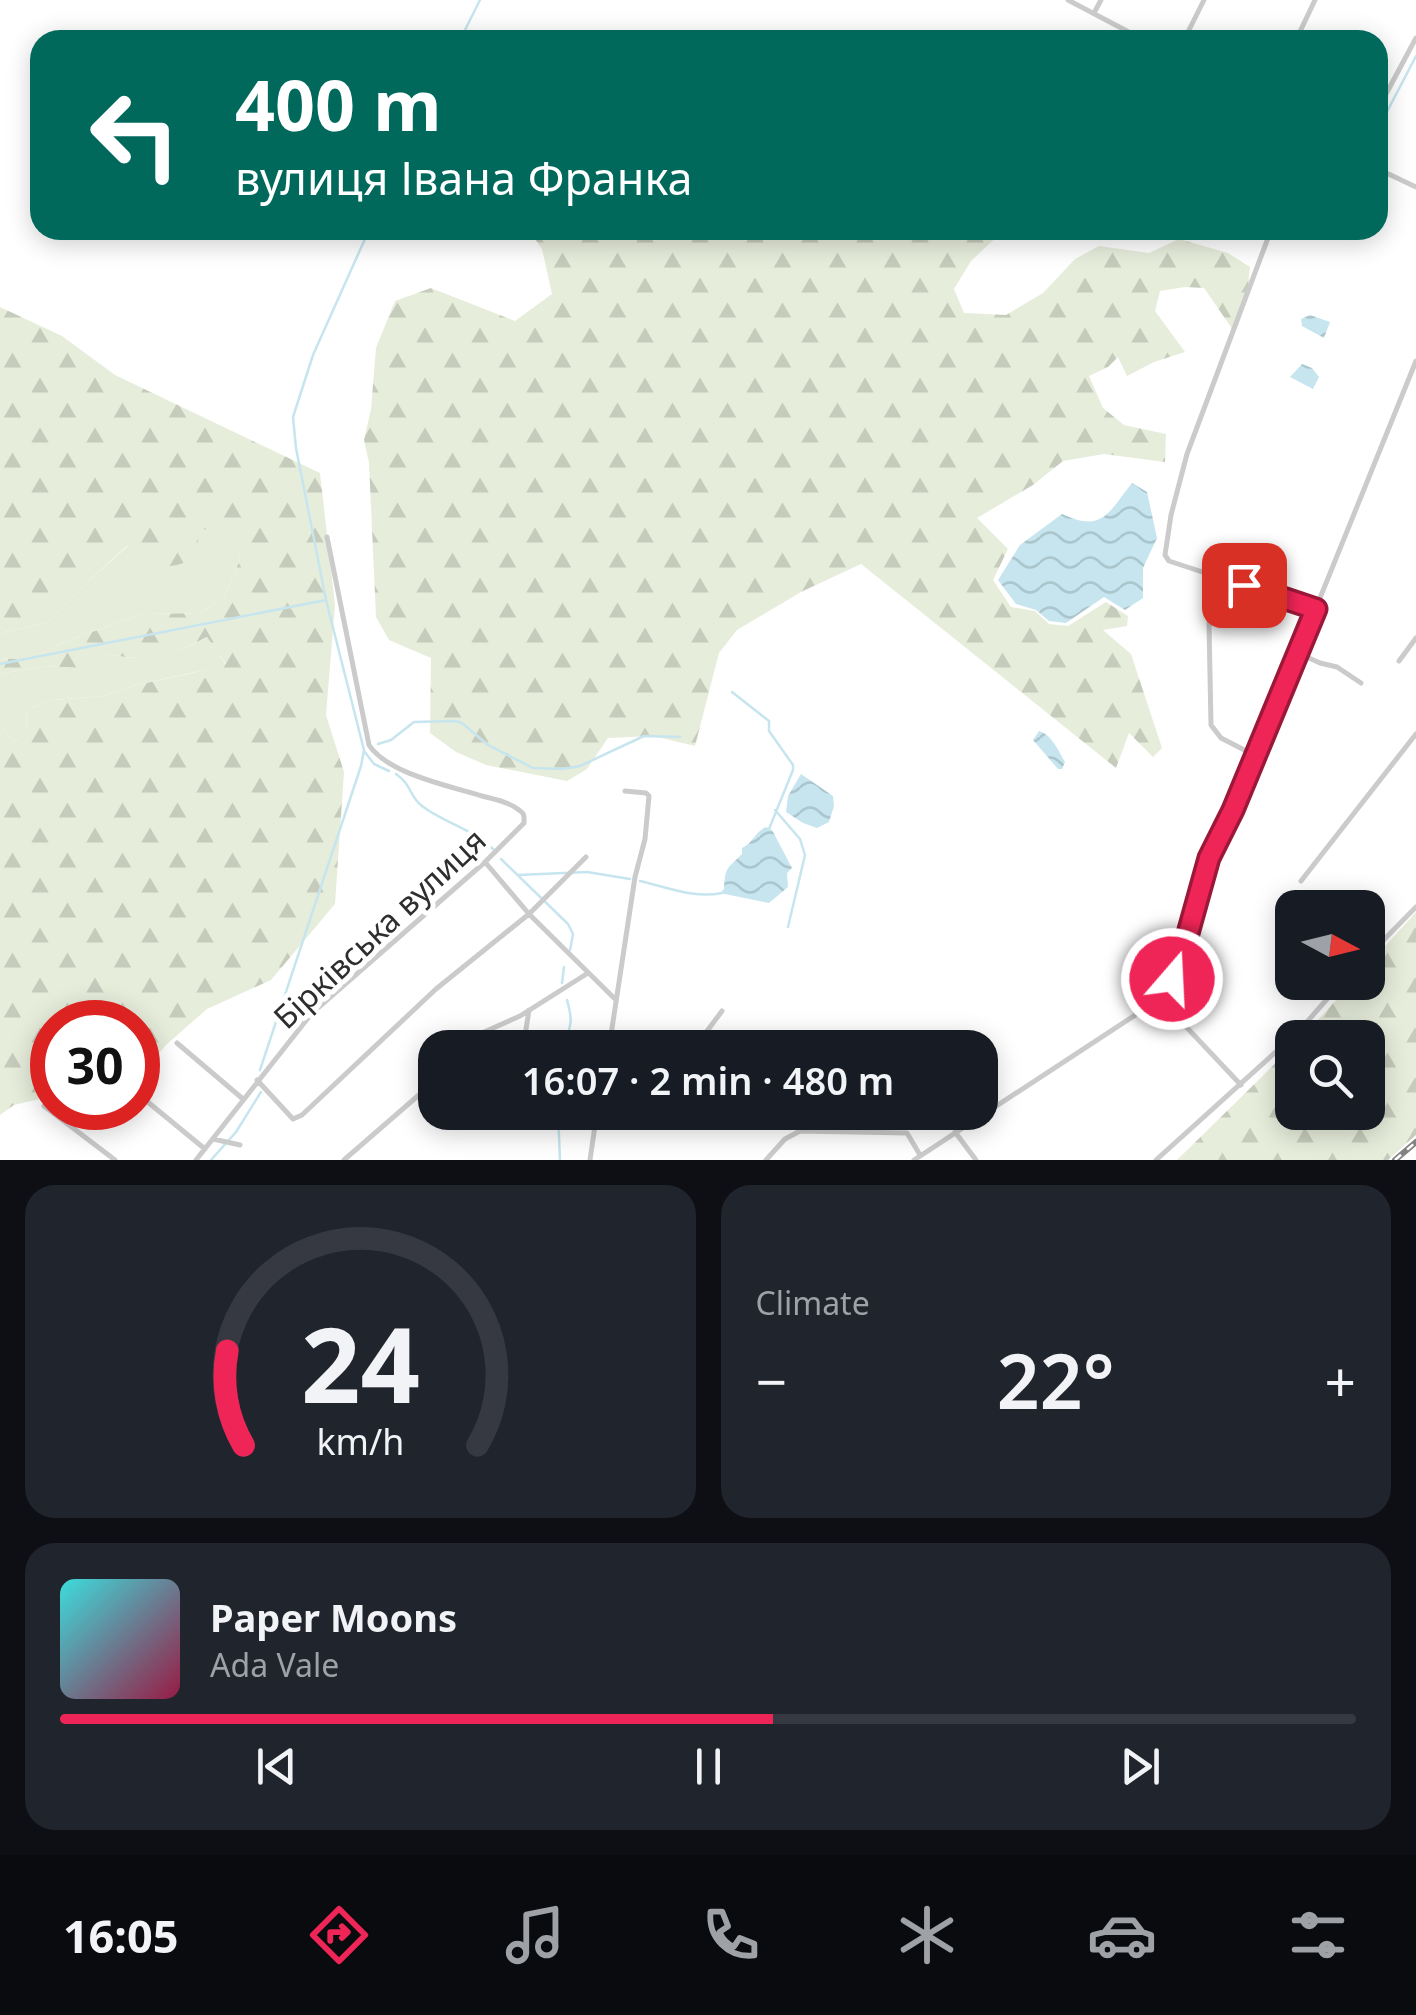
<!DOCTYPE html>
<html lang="en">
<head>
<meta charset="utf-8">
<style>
  :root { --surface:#171b24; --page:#20242c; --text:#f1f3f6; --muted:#9ea1a6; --line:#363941; --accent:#f02557 }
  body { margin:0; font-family:"Noto Sans",sans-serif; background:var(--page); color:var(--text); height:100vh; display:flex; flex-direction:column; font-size:38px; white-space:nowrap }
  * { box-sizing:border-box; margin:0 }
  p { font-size:32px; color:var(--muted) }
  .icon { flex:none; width:55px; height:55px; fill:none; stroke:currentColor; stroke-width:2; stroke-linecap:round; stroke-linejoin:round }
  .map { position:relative; height:1160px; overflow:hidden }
  .sheet { display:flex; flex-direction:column; gap:25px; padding:25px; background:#0d0f14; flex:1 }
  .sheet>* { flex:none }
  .hud { position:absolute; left:30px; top:30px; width:1358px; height:210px; border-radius:30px; box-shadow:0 5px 25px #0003; background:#00695c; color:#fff; overflow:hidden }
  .needle { width:65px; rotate:97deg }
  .controls { position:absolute; left:1275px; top:890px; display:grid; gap:20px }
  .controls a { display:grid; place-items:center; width:110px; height:110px; border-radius:20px; background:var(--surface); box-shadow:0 5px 25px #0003; font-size:50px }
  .speed { position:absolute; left:30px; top:1000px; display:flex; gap:20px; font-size:50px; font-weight:700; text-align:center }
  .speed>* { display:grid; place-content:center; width:130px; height:130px; border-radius:50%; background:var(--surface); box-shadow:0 5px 25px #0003; line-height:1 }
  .speed .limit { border:15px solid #d22; background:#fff; color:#111 }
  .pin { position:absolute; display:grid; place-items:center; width:85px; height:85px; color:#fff; margin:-42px; border-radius:20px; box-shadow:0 5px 15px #0006 }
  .me { position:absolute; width:110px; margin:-55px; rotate:19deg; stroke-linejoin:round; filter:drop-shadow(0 0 8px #0008) }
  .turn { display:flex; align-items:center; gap:35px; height:210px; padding:0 40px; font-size:45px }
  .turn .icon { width:130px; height:130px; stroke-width:2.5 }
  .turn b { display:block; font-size:70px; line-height:85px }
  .big { font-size:75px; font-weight:600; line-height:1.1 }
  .sheet .card { flex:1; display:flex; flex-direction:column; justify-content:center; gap:15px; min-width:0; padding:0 35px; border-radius:30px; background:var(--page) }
  .sheet .dial { align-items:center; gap:0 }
  .dial svg { height:260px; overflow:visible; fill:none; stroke:var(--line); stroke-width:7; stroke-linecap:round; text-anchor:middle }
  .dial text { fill:var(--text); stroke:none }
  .song { display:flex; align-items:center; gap:30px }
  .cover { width:120px; height:120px; border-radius:15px; background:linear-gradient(135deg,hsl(180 70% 55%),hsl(340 70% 35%)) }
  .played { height:10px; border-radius:5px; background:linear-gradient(90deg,var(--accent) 55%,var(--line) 55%) }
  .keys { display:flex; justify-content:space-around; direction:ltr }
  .heat { display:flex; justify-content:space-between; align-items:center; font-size:55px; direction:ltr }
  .sheet .tiles { flex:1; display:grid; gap:25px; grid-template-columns:1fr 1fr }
  .card:last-child { grid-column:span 2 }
  .trip { position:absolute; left:418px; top:1030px; width:580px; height:100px; border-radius:30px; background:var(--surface); box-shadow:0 5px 25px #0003; font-weight:600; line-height:100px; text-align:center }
  .tab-bar { display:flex; height:160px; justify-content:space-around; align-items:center; background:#090b0e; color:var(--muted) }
  .tab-bar .icon { width:70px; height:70px }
  .tab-bar .active { color:var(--accent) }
  .tab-bar b { font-size:45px; color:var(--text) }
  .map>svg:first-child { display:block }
</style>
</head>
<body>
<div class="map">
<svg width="1416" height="1160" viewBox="0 0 1416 1160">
  <defs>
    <pattern id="forest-firs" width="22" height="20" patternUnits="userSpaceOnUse" patternTransform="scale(2.5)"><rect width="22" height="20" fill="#e7eddb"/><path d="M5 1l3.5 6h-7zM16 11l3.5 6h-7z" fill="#c6ccbc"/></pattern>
    <pattern id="water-waves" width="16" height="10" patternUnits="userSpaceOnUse" patternTransform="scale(2.5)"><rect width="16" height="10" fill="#c6e5ee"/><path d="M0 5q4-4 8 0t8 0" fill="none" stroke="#aac5cc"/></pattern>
  </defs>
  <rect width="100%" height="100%" fill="#fff"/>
  <path fill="#e7eddb" d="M200,528L233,532L240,560L224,597L201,613L144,614L66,641L30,660L0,658V633L46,623L84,585L129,545Z
    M208,637L226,665L137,685L103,696L54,700L26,710L27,730L15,742L0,726V674L46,666L75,668L104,654L133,658L183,649Z"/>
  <path fill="url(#forest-firs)" d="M529,230H1004L971,261L954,289L964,313L1006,315L1043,293L1075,259L1099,246L1149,253L1179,239L1228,253L1250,267L1247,295L1233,330L1204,288L1185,287L1160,291L1155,311L1185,352L1154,362L1127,376L1118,357L1108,367L1089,376L1103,408L1124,425L1166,434L1165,462L1104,454L1063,461L1033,485L977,518L1008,549L993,580L1011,607L1035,611L1049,624L1068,626L1106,602L1128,616L1127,626L1103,630L1131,654L1162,748L1153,757L1129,733L1116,768L861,564L801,592L737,630L719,653L695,746L653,736L608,738L587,769L567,781L486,765L456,752L430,733L431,658L389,640L376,617L369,463L364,440L371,409L376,348L395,301L431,288L515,321L552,294L542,249Z
    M0,307L62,336L115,375L320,473L335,605L326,715L344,772L335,904L271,980L207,1009L167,1044L138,1077V1022H52V1096L14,1105L0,1115V726L15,742L27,730L26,710L54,700L103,696L137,685L192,673L226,664L207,637L183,649L154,655L133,658L104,654L76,668L46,666L0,674V658L30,660L66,641L144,614L201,613L224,597L240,560L232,532L200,529L195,558C165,573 153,566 128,545L84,585L46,623L0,633Z
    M1416,912V1135L1388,1160H1177L1292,1047V1112H1368V1038L1302,1037L1352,983L1368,982V965Z"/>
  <path fill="url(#water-waves)" d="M1310,315L1330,322L1324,338L1302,326L1301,319Z
    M1302,364L1312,368L1319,377L1313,389L1290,377Z
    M1132,483L1147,492L1157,538L1143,568V598L1125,610L1104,597L1066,623L1049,621L1036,610L1016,604L998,580L1020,545L1062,514C1103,533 1108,513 1132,483Z
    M1039,731C1052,735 1058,750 1065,762L1062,769H1058L1033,740Z
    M801,774L833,796L834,806L829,822L817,828L803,823L786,812L788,796Z
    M766,827L772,830L792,868L787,873L788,887L769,903L720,893L724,889C725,867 727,869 742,854V848C753,843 755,832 766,827Z"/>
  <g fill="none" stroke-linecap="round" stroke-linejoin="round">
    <path stroke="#c6e5ee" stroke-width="2.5" d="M460,40L480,0
      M1378,129L1416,56
      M0,664L326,600
      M732,692L769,721V731L793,765V770L769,829
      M378,744L391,740L414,722L455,721L462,723L488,745L533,768L563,769L580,766L644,736L680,737
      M364,751L374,764L389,771
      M396,774C412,785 409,796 422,806C444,823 473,829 493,849
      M775,810L800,839L805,855L788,927
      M501,859L568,924L573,934L570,950
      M518,875L587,872L630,879
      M640,881C666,887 695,899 722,893
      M562,983L564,967
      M563,1048C570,1025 574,1025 567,1000
      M260,1070L361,766L364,750L326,600L296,448L293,417L313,355L369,230
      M558,1112L560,1160
      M211,1160L236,1132L261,1092"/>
    <path stroke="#cbcbcb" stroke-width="5" d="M1068,0L1144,40
      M1094,13L1101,0
      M1184,40L1204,0
      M1296,40L1315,0
      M1378,109L1416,38
      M1378,169L1416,187
      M1271,230L1187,454L1171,515L1165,555L1169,561L1315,609
      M1208,574L1211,725L1221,738L1256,756
      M1298,653L1320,663L1337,667L1361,683
      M1399,661L1416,638
      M485,862L529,914L615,999
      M1301,881L1416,734
      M1368,956L1416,907
      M1159,998L1241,1085
      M524,1042L529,1010
      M177,1043L243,1099
      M466,1048L473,1037L520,1016L588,973
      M609,1048L635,877L645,839L649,796L646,793L625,791
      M718,1048L707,1031L722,1011
      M257,1080L293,1119L302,1115L436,989L529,914L586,857
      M138,1094L205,1149
      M44,1106L115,1160
      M789,1112L795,1117L800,1131L907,1133L920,1155
      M955,1132L976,1160
      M213,1139L240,1145
      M196,1160L312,1013L485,862L524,823C524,816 525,814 519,810C509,802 494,799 482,796C450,786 388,774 369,745L327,537
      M344,1160L435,1081
      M590,1160L597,1112
      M766,1160L785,1139L800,1131
      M914,1160L1149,1006L1163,994L1179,962L1209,858L1256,756L1416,361
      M1156,1160L1299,1031L1342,982"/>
    <g stroke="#838383" stroke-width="6">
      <path id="rail" d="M1395,1160L1416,1142"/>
    </g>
    <use href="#rail" stroke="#fff" stroke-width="2.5" stroke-dasharray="8" stroke-linecap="butt"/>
  </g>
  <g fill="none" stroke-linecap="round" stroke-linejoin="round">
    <g stroke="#9c1839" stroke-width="25">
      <path id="route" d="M1172,979L1180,962L1209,858L1233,810L1316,609L1244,585"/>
    </g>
    <use href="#route" stroke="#f02557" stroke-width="18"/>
  </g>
  <g text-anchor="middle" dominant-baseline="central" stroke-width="10" stroke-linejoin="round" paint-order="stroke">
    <g font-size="32" fill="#2e2e2e" stroke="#fff">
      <text transform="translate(379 928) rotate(-43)">Бірківська вулиця</text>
    </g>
  </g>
</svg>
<div class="controls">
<a><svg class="needle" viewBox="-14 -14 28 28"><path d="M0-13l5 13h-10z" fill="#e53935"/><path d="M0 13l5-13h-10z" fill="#9ea1a6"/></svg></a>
<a><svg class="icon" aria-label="search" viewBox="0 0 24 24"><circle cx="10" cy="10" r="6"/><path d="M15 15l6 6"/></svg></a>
</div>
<div class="speed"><div class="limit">30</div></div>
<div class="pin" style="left:1244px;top:585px;background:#d93025"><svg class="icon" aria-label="arrive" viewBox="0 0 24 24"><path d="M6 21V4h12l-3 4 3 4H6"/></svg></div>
<svg class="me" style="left:1172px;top:979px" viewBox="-20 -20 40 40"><circle r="17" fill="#f02557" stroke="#fff" stroke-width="3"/><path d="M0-11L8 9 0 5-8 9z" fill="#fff"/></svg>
<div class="trip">16:07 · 2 min · 480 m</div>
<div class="hud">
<div class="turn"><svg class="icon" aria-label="left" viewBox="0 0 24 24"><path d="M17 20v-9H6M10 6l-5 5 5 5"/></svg><div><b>400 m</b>вулиця Івана Франка</div></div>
</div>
</div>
<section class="sheet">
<div class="tiles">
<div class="card dial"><svg viewBox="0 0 100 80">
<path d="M14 69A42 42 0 1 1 86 69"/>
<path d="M14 69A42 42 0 0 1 9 40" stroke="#f02557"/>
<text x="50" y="56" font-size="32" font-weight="700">24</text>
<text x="50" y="72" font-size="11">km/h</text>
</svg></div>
<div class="card"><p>Climate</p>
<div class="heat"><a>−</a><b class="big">22°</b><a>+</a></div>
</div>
<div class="card">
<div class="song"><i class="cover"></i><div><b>Paper Moons</b><p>Ada Vale</p></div></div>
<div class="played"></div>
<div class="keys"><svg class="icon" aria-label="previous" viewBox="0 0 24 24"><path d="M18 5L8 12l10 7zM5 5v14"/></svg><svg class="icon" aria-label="pause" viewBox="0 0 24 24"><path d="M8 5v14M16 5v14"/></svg><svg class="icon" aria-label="next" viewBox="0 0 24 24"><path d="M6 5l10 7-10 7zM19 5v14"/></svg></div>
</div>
</div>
</section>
<nav class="tab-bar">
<b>16:05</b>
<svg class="icon active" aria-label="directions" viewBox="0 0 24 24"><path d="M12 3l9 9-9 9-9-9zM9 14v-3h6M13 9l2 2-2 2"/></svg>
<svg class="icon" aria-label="music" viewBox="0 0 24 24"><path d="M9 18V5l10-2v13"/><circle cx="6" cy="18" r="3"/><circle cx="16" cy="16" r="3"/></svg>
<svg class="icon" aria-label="phone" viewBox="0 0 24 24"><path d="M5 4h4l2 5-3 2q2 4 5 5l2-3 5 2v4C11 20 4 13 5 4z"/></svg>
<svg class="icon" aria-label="climate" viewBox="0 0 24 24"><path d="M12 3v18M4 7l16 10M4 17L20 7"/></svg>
<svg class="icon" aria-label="car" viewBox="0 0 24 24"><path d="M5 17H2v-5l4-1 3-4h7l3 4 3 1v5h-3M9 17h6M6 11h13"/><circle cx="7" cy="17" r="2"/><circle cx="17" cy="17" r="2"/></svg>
<svg class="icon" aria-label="filters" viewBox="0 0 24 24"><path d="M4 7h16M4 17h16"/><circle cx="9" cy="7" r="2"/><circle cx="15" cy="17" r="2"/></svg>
</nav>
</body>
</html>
